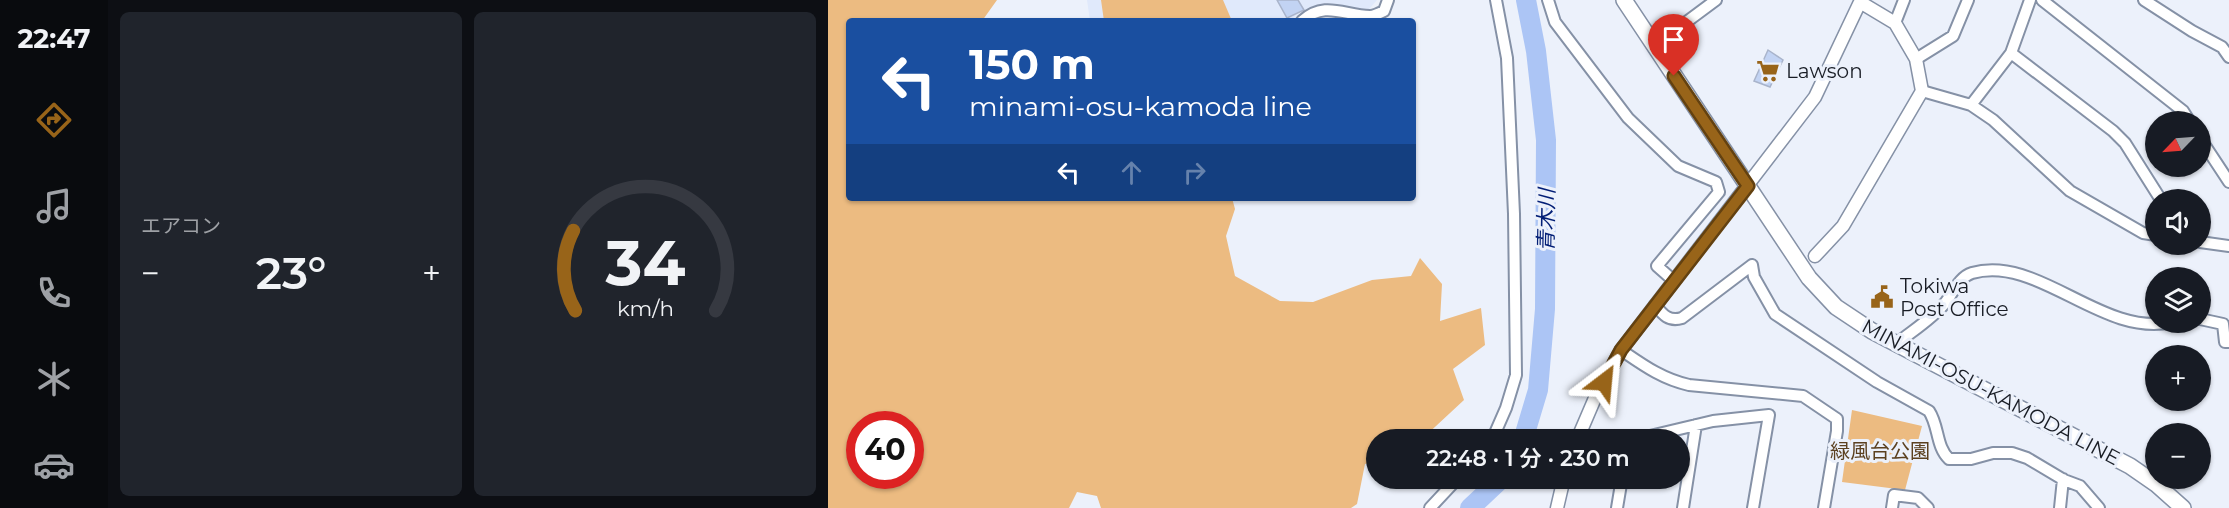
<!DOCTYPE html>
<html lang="ja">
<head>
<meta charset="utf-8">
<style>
  :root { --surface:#171b24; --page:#20242c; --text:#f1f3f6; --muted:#9ea1a6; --line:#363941; --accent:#986419 }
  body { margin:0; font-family:Montserrat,"Noto Sans JP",sans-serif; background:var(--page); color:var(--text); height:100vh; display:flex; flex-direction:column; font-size:22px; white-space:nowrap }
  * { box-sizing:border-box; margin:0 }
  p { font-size:20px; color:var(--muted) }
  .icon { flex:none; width:33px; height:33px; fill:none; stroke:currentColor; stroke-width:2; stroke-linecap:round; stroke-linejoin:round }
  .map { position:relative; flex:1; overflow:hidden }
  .details { display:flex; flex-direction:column; gap:12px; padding:12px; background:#0d0f14; width:720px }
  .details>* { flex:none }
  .top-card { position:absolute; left:18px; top:18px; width:570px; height:183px; border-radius:6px; box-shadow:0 2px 4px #0004; background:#1a4fa0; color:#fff; overflow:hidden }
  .needle { width:39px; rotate:245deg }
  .buttons { position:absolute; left:1317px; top:111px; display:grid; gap:12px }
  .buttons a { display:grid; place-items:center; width:66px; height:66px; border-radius:50%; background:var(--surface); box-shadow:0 2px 4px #0004; font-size:30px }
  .speed { position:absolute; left:18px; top:411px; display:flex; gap:12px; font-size:30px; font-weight:700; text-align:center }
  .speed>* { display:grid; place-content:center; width:78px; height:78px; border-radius:50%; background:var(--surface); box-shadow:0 2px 4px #0004; line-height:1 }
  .speed .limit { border:9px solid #d22; background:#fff; color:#111 }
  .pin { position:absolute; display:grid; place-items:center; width:51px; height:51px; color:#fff; margin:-62px -26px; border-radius:50% 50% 50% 0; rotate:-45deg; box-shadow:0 0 6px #0007 }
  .pin .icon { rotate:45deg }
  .me { position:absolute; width:66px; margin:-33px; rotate:29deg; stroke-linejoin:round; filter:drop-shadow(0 0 4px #0008) }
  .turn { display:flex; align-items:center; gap:21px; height:126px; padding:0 24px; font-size:27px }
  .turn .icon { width:78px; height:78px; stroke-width:2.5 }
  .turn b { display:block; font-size:42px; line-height:51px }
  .lanes { display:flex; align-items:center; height:57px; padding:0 24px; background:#0003; justify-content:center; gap:30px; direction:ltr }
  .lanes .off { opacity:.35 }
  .big { font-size:45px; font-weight:600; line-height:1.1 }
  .details .widget { flex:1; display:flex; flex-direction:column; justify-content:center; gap:9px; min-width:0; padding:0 21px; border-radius:9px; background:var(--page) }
  .details .dial { align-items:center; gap:0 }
  .dial svg { height:156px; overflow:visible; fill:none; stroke:var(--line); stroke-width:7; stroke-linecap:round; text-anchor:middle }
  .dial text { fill:var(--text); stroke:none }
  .heat { display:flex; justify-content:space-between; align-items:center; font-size:33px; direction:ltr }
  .details .tiles { flex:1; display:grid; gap:12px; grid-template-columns:repeat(2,1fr) }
  .trip { position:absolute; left:538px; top:429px; width:324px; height:60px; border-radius:30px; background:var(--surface); box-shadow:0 2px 4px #0004; font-weight:600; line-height:60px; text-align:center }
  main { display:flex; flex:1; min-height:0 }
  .tabs { display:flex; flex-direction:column; width:108px; justify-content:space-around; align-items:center; background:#090b0e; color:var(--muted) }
  .tabs .icon { width:42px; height:42px }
  .tabs .on { color:var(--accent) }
  .tabs b { font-size:27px; color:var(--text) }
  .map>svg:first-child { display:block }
</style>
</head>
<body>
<main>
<nav class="tabs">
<b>22:47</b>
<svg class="icon on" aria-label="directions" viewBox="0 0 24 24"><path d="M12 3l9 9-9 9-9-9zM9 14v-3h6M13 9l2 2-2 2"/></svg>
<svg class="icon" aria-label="music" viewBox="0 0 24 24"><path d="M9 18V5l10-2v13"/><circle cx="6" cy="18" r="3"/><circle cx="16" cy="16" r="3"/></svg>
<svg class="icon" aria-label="phone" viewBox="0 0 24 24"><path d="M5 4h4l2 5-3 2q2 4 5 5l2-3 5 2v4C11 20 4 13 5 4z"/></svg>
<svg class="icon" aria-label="climate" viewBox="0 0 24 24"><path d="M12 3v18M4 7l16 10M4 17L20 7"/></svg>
<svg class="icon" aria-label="car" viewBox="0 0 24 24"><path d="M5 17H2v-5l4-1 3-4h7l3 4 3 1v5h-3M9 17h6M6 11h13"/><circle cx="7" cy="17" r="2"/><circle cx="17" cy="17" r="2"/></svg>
</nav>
<section class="details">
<div class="tiles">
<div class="widget"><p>エアコン</p>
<div class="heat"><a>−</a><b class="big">23°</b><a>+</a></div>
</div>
<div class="widget dial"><svg viewBox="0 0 100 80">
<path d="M14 69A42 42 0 1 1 86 69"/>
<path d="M14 69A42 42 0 0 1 13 28" stroke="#986419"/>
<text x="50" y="56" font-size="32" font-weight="700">34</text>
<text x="50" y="72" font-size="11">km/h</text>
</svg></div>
</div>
</section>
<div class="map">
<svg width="1401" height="508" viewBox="0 0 1401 508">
  <rect width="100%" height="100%" fill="#ecf1fb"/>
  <path fill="#e0e9fb" d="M259,0H549L531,21L476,10L461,21H262Z"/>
  <path fill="#ecbb81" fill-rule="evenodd" d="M0,0H169L154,21H21V198H404L407,209L398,236L407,276L452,301L485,302L544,280L583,276L592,258L614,284L612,321L653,308L657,345L625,369L636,400L594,439L549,440V461L537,464L529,504L523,508H273L269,496L249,492L241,508H0ZM32,424H82V476H32Z
    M273,0H395L404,21H276Z
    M1024,410L1094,426L1077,490L1014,482Z"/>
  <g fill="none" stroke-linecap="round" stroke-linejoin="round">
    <path stroke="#acc5f5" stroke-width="20" d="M695,440L710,390L717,309L718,140L708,51L698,0
      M642,508L674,478"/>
  </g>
  <path fill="#c2d3f3" stroke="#a9b4cb" stroke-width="1.5" d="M449,0H470L476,10L459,18Z
    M940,50L955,60L942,87L926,81Z"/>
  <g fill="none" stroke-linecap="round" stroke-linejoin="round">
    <g stroke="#8591a6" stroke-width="14">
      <path id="minor" d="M720,0L727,22L800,118L850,166L888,182L891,192L829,266L846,281
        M1214,0L1355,111L1362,122
        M1316,0L1364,31L1394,47L1401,57
        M474,21C497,0 517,16 542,16C546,16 552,13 556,11L560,0
        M1067,23L1076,0
        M826,46L888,0
        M1183,53L1285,131L1297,143L1333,200
        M1088,59L1125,36L1140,0
        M1094,91L1143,105L1165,120L1242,191L1315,233L1328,235
        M1143,105L1183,53L1202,0
        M1372,138L1401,182
        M1372,242L1401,246
        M827,305C835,315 841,322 854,318L924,265L926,277L947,314L1049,382L1101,411C1111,426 1108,447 1121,459H1143L1165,453H1184L1199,458L1236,480L1252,486L1271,508
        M1372,319L1395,324L1397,342H1401
        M1068,344C1084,331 1104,319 1117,303C1125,293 1131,277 1144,273C1210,254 1274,338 1344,322
        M793,350C815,365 834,379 861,385L975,396L1009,419V431L996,508
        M664,440L678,408L688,375L686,214L679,58L668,0
        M805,440L885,421L941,415L925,508
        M602,508L630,478
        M789,508L794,478
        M855,508L868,425
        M1064,508L1066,495L1090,498L1100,508
        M1232,508L1235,479"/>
    </g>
    <g stroke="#8591a6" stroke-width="15">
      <path id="tertiary" d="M987,256L1015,226L1094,91L1088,59L1067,23L1032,2
        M749,440L767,398L793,350L987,97L1033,0
        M729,508L736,478"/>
    </g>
    <g stroke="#8591a6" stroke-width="18">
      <path id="secondary" d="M796,0L981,278L1008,307L1044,331L1302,466L1328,484L1355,508"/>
    </g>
    <use href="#minor" stroke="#fff" stroke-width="10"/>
    <use href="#tertiary" stroke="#fff" stroke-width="12"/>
    <use href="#secondary" stroke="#fff" stroke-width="15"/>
  </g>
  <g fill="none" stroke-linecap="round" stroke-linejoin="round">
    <g stroke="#634110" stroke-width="15">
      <path id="route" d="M776,382L793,350L920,186L846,76"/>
    </g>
    <use href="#route" stroke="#986419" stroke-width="10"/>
  </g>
  <defs>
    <g id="supermarket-bare" transform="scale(1.8)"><path d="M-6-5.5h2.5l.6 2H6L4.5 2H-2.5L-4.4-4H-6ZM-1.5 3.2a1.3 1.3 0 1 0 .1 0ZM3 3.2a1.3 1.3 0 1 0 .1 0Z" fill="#986419" stroke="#ecf1fb" stroke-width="2.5" paint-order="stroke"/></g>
    <g id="civic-bare" transform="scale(1.8)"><path d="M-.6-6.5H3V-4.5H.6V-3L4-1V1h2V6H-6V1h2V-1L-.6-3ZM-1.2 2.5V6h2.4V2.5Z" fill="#986419" stroke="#ecf1fb" stroke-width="2.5" paint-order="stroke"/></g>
  </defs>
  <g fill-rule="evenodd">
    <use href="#supermarket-bare" x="940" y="71"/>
    <use href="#civic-bare" x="1054" y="297"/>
  </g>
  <g text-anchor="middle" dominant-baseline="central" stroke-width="6" stroke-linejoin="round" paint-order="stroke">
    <g font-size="20" fill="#191d25" stroke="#ecf1fb" text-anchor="start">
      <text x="958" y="71">Lawson</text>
      <text x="1072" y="286">Tokiwa<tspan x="1072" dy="23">Post Office</tspan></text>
    </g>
    <g font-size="20" fill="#191d25" stroke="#ecf1fb">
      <text transform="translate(1163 392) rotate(28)">MINAMI-OSU-KAMODA LINE</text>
    </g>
    <g font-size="20" fill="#5c4120" stroke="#ecf1fb">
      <text x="1052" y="451">緑風台公園</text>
    </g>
    <g font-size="21" font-style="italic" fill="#021e76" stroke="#ecf1fb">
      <text transform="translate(718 220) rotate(-89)">青木川</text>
    </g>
  </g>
</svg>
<div class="buttons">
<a><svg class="needle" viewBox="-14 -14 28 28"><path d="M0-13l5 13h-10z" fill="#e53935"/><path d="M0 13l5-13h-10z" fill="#9ea1a6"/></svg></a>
<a><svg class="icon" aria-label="sound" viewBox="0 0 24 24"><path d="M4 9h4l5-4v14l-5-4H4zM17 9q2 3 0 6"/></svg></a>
<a><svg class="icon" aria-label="layers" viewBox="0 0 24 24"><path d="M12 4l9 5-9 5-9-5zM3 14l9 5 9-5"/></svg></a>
<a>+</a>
<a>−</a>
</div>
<div class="speed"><div class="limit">40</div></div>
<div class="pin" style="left:846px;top:76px;background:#d93025"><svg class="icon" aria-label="arrive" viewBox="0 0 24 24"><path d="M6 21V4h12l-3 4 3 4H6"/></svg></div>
<svg class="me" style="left:776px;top:382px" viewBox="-20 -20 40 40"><path d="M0-17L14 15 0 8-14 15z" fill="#986419" stroke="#fff" stroke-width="4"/></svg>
<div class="trip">22:48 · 1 分 · 230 m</div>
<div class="top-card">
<div class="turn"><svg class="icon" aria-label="left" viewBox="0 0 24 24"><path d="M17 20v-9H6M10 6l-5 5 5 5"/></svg><div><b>150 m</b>minami-osu-kamoda line</div></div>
<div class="lanes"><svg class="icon" aria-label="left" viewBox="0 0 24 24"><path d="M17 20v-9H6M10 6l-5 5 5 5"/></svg><svg class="icon off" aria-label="ahead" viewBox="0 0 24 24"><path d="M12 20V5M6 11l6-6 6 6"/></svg><svg class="icon off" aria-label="right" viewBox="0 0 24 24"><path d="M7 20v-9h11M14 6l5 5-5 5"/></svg></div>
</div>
</div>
</main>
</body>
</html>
